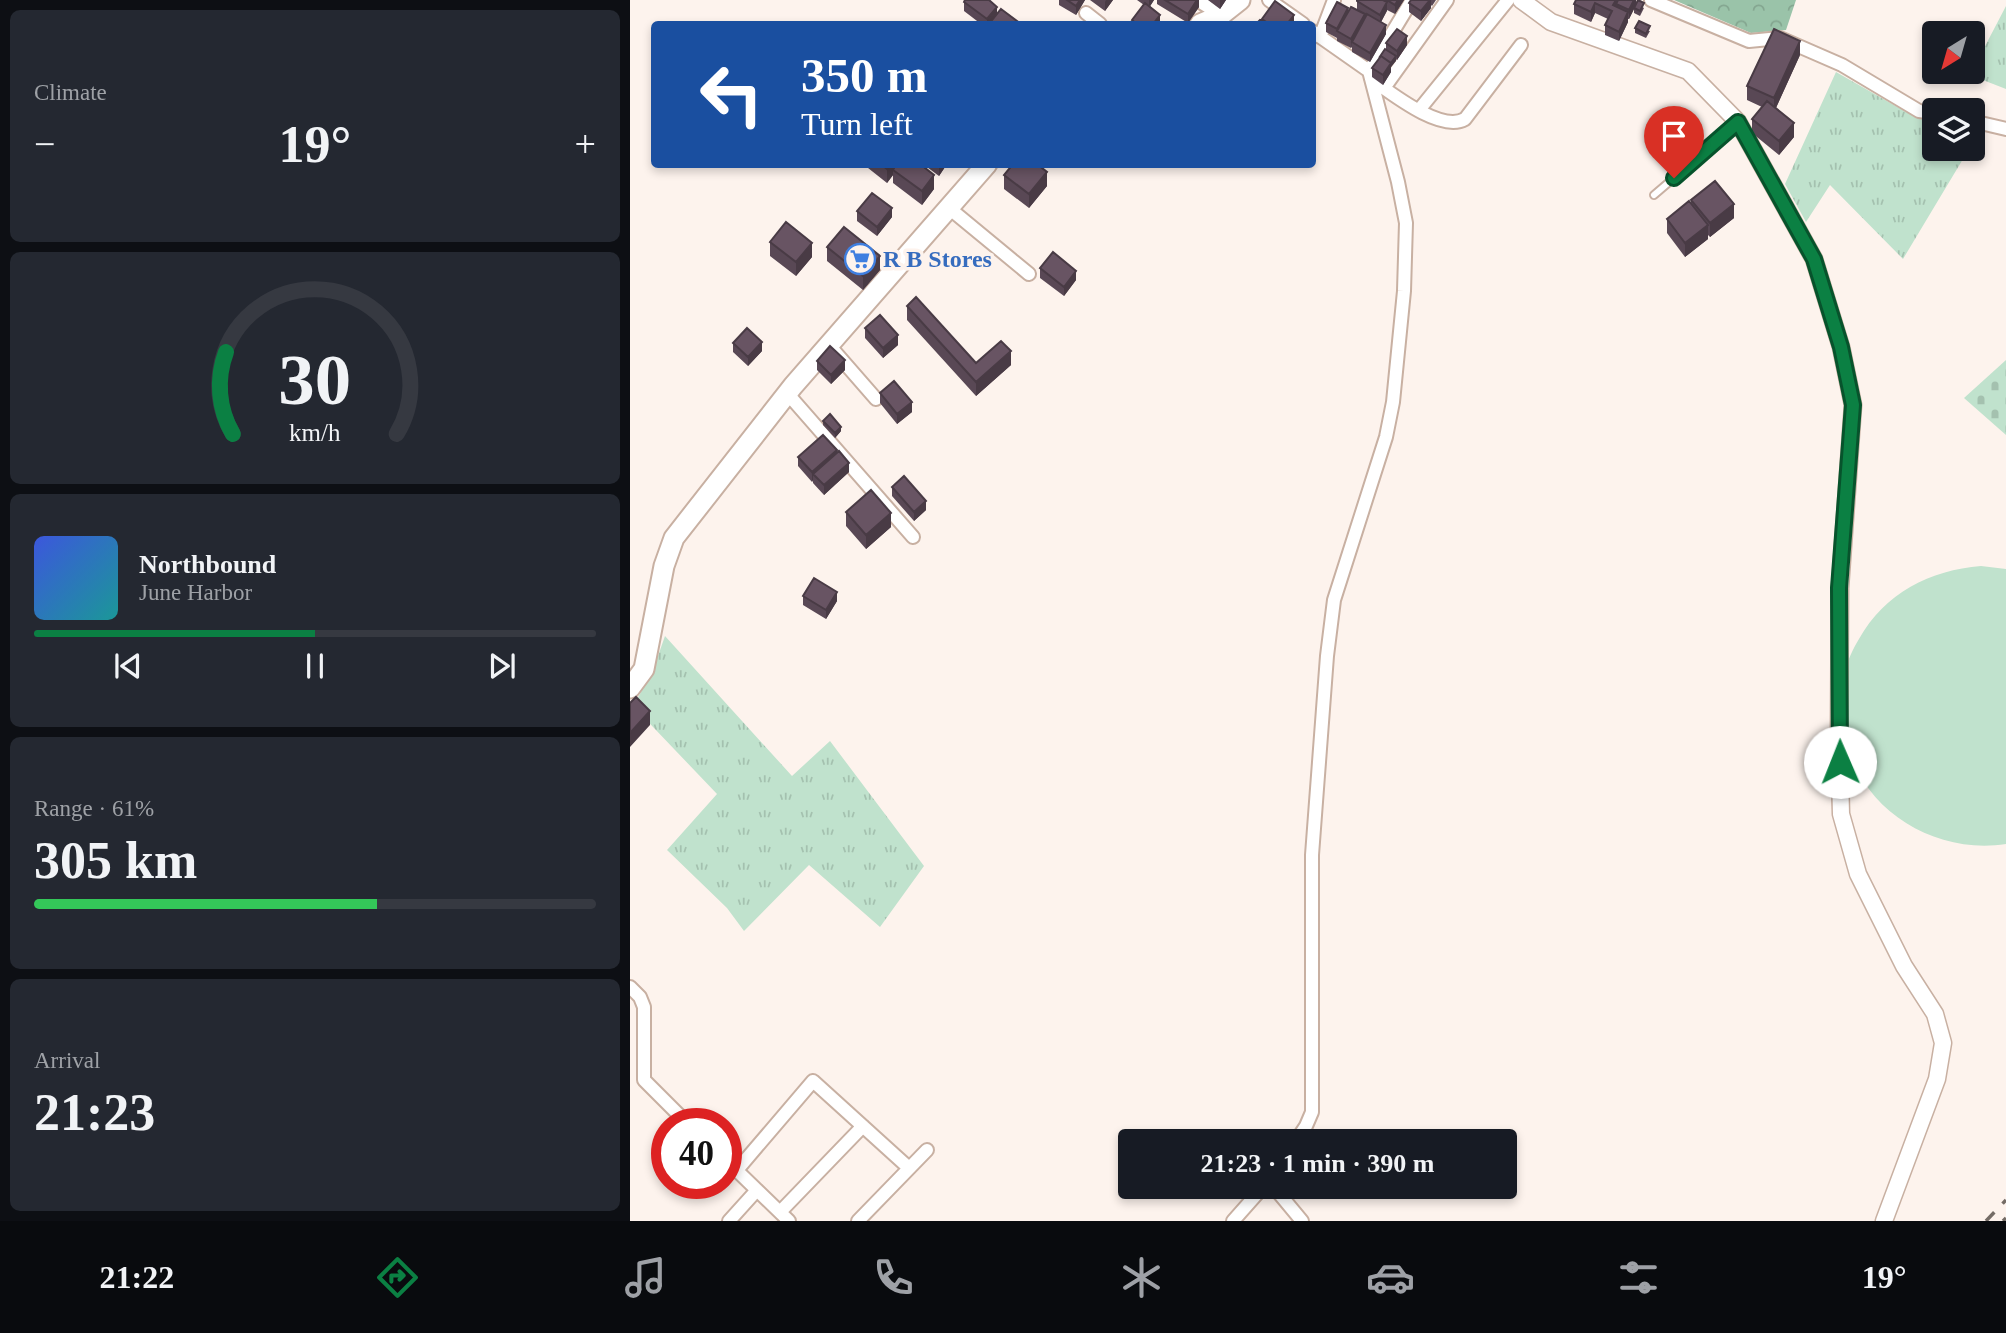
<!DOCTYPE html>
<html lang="en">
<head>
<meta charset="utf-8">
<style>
  :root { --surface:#171b24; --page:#242831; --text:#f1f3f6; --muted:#9ea1a6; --line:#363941; --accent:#0b8043 }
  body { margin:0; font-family:Georgia,serif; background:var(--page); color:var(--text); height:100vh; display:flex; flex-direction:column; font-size:26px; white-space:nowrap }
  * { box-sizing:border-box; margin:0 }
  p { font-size:23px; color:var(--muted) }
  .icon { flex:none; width:38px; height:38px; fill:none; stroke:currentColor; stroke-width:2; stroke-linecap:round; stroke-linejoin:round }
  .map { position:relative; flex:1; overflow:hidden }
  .details { display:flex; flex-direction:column; gap:10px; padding:10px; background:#0d0f14; width:630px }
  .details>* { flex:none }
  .banner { position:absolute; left:21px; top:21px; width:665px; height:147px; border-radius:7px; box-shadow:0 4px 10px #0003; background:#1a4fa0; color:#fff; overflow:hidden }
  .needle { width:46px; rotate:217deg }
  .fabs { position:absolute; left:1292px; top:21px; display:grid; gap:14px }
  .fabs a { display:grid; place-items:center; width:63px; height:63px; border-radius:7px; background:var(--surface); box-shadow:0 4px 10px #0003; font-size:35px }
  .speed { position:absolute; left:21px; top:1108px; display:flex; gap:14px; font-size:35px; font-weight:700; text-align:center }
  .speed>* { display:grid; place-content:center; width:91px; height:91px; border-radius:50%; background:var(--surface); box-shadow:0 4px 10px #0003; line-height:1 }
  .speed .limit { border:10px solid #d22; background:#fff; color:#111 }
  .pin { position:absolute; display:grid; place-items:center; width:60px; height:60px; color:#fff; margin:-72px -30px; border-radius:50% 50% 50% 0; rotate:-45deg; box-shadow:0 0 7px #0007 }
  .pin .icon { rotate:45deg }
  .me { position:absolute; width:77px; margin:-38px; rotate:359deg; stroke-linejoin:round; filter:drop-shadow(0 0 5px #0008) }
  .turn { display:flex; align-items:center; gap:24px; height:147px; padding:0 35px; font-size:32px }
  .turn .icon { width:91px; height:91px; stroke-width:2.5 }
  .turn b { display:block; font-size:49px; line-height:60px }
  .big { font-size:52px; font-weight:700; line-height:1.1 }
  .details .tile { flex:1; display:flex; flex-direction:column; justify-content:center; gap:10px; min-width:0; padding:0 24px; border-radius:10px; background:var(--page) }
  .details .dial { align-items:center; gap:0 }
  .dial svg { height:182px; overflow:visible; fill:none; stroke:var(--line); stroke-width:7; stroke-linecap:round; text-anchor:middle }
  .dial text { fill:var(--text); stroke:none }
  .song { display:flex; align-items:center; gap:21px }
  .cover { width:84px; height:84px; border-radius:10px; background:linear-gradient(135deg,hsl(230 70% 55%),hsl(180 70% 35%)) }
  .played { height:7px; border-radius:4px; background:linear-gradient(90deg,var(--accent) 50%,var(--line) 50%) }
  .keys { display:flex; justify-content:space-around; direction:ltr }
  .heat { display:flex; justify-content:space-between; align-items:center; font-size:38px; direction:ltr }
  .charge { height:10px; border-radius:5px; background:linear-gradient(90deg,#34c759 61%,var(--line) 0) }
  .trip { position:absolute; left:488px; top:1129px; width:399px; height:70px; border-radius:7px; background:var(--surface); box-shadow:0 4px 10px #0003; font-weight:700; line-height:70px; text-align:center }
  .tab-bar { display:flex; height:112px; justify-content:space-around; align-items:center; background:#090b0e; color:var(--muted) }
  .tab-bar .icon { width:49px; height:49px }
  .tab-bar .on { color:var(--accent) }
  .tab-bar b { font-size:32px; color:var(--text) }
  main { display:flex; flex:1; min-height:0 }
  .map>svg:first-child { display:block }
</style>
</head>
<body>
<main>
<section class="details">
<div class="tile"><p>Climate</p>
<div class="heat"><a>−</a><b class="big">19°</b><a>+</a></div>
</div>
<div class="tile dial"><svg viewBox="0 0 100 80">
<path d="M14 69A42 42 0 1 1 86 69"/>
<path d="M14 69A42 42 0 0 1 11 33" stroke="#0b8043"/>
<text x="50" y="56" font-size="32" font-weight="700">30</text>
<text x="50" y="72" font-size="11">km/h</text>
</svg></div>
<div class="tile">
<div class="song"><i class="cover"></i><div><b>Northbound</b><p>June Harbor</p></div></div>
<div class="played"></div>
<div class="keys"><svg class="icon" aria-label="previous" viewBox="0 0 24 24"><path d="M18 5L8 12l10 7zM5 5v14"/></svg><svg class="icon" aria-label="pause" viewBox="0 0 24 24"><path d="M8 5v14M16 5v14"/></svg><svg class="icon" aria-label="next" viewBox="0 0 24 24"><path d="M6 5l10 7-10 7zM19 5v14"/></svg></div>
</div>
<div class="tile"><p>Range · 61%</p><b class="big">305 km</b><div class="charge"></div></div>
<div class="tile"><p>Arrival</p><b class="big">21:23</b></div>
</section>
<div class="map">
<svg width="1376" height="1221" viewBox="0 0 1376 1221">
  <defs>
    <pattern id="grass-tufts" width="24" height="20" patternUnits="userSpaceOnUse" patternTransform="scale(1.75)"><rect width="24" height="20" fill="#c0e2cd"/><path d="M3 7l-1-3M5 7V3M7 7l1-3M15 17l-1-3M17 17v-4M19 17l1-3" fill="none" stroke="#a4c1af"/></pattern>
    <pattern id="forest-crowns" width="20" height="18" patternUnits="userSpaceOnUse" patternTransform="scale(1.75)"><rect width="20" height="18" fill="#9ac3a9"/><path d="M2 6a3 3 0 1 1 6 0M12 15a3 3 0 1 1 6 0" fill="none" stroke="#84a690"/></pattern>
    <pattern id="cemetery-stones" width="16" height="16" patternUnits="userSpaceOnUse" patternTransform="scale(1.75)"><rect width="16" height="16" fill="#c0e2cd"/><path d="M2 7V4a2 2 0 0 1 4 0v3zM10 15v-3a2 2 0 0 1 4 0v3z" fill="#a4c1af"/></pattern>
  </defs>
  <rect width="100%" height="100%" fill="#fdf3ed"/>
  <path fill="url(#grass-tufts)" d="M1376,6V89L1340,75Z
    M1206,72L1285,117L1304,122V149H1339L1273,259L1200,185L1176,222L1155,184Z
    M35,636L162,776L200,741L294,866L250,927L179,865L114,931L97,908L37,850L87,794L3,706L22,673Z"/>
  <path fill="url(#forest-crowns)" d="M1044,0H1166L1156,30L1121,33Z"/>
  <path fill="url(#cemetery-stones)" d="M1376,360V435L1334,398Z"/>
  <path fill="#c0e2cd" d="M1351,566L1376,569V844C1307,855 1233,812 1217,742C1214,731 1216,717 1216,705C1216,695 1214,683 1215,673C1217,661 1223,649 1229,639C1255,593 1300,570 1351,566Z"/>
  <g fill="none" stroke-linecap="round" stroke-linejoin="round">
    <g stroke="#c8b0a2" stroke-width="10">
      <path id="service" d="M1024,195L1107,124"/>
    </g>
    <g stroke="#c8b0a2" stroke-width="16">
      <path id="minor" d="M567,0L591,15
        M639,0L673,24
        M1021,0L1119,41L1150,38L1212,65L1289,111L1304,113
        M456,13L470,24
        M690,37L704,0
        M739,71L782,0
        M741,79C761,93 811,133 835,119L891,45
        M754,88L817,0
        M789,110L878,0
        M1342,121L1376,129
        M319,208L399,274
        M205,352L246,399
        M157,393L283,537
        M0,987L10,997L14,1007V1080L58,1124
        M666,1141L676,1126L682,1112V855L697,656L704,600L756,437L763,402L774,291L776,223L768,182L739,71L682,31
        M96,1160L159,1221
        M107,1170L183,1081L279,1168
        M643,1186L672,1221
        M150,1212L233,1126
        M99,1221L127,1190
        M228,1221L297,1150
        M603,1221L634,1186"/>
    </g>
    <g stroke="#c8b0a2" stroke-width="19">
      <path id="tertiary" d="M891,0L921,22L1058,71L1108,122L1184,259L1211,347L1223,405L1210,588L1209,736L1211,814L1228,874L1274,966L1305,1014L1313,1043L1307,1079L1254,1221"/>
    </g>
    <g stroke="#c8b0a2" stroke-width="23">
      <path id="secondary" d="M570,24L591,15L610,0
        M0,688L14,669L34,566L44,538L163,386L357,164"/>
    </g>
    <use href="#service" stroke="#fff" stroke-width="6"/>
    <use href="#minor" stroke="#fff" stroke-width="12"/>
    <use href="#tertiary" stroke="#fff" stroke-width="16"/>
    <use href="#secondary" stroke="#fff" stroke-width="19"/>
    <path stroke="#746c66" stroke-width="3.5" stroke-dasharray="12 12" stroke-linecap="butt" d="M1356,1221L1376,1200
      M1373,1221L1376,1218"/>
  </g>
  <path fill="#594855" d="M429,0H455L446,15L429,5Z
    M460,0H483L475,11Z
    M507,0H524L520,6L530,15V24H502V20L514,5Z
    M527,0H569V7L558,23L527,4Z
    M578,0H596L590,9Z
    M727,0H774L765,14L757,10L751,22L756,34L740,62L722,52V47L721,48L707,41V37V38L696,32V23L718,12L727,10Z
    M781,0H806L802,6L801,5V8L791,21L779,12V3Z
    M1006,0V4L1014,8L1010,16L1004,13V9L999,19H998V22L989,41L975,35V25L978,19L965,13L961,22L944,14V4Z
    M334,2L367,14L391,24H351L334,11Z
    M1005,28L1020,31L1016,38L1005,33Z
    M756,43L777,45L767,60L766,59L761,67V72L753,85L742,77V68L756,50Z
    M1170,55L1146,108L1164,137L1149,155L1122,133V119L1132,107L1117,100V86Z
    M233,164H290L304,189L292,205L263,183V175L257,183Z
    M293,164H317L309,176Z
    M374,175L417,186L399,208L374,189Z
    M1061,200L1104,218L1080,237L1078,235V239L1055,257L1037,233V219L1061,204Z
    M227,211L262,217L247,236L227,221Z
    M140,242L182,257L166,276L140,256Z
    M197,247L250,270L233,290L197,261Z
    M410,268L446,280L434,296L410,278Z
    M277,306L346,363L381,365L346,396L277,320Z
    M235,328L268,345L253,358L235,338Z
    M103,343L132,351L118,366L103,352Z
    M187,361L215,370L201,384L187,370Z
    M250,393L282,412L267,424L250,403Z
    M193,421L211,431L205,438L193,425Z
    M207,453L219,472L194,495L183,483V480L182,482L168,466V457Z
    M262,487L296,510L284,521L262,496Z
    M216,512L261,527L236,549L216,526Z
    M173,596L207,601L196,619L173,605Z"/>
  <path fill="#493b45" d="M450,0H455L446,15V6Z
    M476,0H483L475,11V2Z
    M519,0H524L519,8Z
    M567,0H569V7L558,23V14Z
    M590,0H596L590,9Z
    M768,0H774L765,14V5Z
    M800,0H801V8L791,21V11Z
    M1004,0H1006V5L999,19V10Z
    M757,2V11L750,24V15Z
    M965,3V13L961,22V12Z
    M367,7V16L360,24H357V19Z
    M718,8V17L707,31V38V29Z
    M998,12V22L989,41V32Z
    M735,14V24L722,42L721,48V39Z
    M530,15V24H523Z
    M664,15V24H657Z
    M756,25V34L740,62V53Z
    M777,36V45L767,60V51Z
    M1170,41V55L1144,112V98Z
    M766,56V61L761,67V72L753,85V75Z
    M1164,123V137L1149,155V141Z
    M260,164H271L263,170V175L257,183V169Z
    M309,164H317L309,176Z
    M417,172V186L399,208V194Z
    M304,175V189L292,205V191Z
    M1104,204V218L1080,237V223Z
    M262,208V217L247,236V227Z
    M1078,225V239L1055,257V243Z
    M182,243V257L166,276V262Z
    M250,256V270L233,290V276Z
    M446,271V280L434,296V287Z
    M268,335V345L253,358V348Z
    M132,342V351L118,366V357Z
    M381,351V365L346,396V382Z
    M215,360V370L201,384V375Z
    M282,402V412L267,424V414Z
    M211,427V431L205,438V433Z
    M207,450V460L183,474V480L182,482V472Z
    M219,463V472L194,495V485Z
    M296,501V510L284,521V512Z
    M261,513V527L236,549V535Z
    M207,592V601L196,619V610Z
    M20,711V725L0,747V733Z"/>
  <path fill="#685463" stroke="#493b45" stroke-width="2" d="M335,0H359L367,7L357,19L334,2Z
    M437,0H450L446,6Z
    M535,0H567L558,14Z
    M727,0H753L757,2L750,15L727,1Z
    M757,0H768L765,5Z
    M781,0H800L791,11L779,3Z
    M946,0H986L983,5L998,12L989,32L975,25L982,11L965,3L961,12L944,4Z
    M988,0H1004L999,10L986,4Z
    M1008,0L1014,3L1010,11L1004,8Z
    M645,1L664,15L657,24H639L632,19Z
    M707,2L718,8L707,29L696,23Z
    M515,3L530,15L523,24H507L502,20Z
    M721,7L735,14L721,39L707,31Z
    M371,9L391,24H359Z
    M737,14L756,25L740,53L722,42Z
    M630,20L638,24H626Z
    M1009,21L1020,26L1016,34L1005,28Z
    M767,29L777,36L767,51L756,43Z
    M1144,29L1170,41L1144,98L1117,86Z
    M755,49L766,56L761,63L751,56L749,58Z
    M751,56L761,63L753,75L742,68Z
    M1137,101L1164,123L1149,141L1122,119Z
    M251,164H260L257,169Z
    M266,164H290L304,175L292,191L263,170Z
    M383,164H407L417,172L399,194L374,175Z
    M1085,181L1104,204L1080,223L1061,200Z
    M242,193L262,208L247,227L227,211Z
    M1059,201L1078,225L1055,243L1037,219Z
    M156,222L182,243L166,262L140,242Z
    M214,227L250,256L233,276L197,247Z
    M423,252L446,271L434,287L410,268Z
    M286,297L346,363L371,341L381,351L346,382L277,306Z
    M250,315L268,335L253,348L235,328Z
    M117,328L132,342L118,357L103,343Z
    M200,346L215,360L201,375L187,361Z
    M264,381L282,402L267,414L250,393Z
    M200,414L211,427L205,433L193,421Z
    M193,435L207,450L182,472L168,457Z
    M209,451L219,463L194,485L183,474Z
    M274,476L296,501L284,512L262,487Z
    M241,490L261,513L236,535L216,512Z
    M184,578L207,592L196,610L173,596Z
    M6,697L20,711L0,733V703Z"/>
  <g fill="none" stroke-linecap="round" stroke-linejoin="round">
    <g stroke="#07532c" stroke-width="18">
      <path id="route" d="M1044,178L1108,122L1184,259L1211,347L1223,405L1209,588L1210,762"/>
    </g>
    <use href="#route" stroke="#0b8043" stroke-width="12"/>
  </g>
  <defs>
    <g id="supermarket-ring" transform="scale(1.575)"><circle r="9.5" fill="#fdf3ed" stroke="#3f7fe0" stroke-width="1.5"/><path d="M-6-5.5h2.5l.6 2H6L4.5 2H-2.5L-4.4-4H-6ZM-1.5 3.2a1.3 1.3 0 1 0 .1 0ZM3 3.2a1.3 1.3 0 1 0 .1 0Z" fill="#3f7fe0"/></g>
  </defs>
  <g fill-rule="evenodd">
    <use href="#supermarket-ring" x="230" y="259"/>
  </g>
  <g text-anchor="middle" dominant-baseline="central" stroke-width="7" stroke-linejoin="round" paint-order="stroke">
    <g font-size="24" font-weight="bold" fill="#366cbe" stroke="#fdf3ed" text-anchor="start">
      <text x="253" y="259">R B Stores</text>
    </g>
  </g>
</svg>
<div class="fabs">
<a><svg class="needle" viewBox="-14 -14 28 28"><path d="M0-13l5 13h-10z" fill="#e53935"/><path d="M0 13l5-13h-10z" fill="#9ea1a6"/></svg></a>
<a><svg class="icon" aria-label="layers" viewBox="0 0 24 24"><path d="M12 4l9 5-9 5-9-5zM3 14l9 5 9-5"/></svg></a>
</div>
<div class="speed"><div class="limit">40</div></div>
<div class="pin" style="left:1044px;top:178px;background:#d93025"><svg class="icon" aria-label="arrive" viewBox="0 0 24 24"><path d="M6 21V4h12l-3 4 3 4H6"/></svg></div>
<svg class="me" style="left:1210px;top:762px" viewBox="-20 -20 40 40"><circle r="19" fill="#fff"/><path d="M0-13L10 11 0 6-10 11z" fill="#0b8043"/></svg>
<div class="trip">21:23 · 1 min · 390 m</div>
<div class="banner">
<div class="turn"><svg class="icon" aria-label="left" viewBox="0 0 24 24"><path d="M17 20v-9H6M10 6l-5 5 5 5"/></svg><div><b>350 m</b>Turn left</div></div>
</div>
</div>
</main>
<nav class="tab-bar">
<b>21:22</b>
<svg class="icon on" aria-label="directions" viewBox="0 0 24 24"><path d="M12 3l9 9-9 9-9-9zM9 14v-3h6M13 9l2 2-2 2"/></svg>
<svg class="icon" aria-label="music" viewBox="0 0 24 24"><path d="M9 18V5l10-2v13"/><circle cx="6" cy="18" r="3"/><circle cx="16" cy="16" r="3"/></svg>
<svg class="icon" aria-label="phone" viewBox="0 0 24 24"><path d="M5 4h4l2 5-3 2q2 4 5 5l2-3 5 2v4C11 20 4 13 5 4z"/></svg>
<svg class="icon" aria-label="climate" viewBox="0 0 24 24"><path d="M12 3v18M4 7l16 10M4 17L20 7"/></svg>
<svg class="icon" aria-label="car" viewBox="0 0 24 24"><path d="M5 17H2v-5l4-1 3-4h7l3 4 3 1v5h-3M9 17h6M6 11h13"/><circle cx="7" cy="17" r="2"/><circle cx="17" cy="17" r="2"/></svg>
<svg class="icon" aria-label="filters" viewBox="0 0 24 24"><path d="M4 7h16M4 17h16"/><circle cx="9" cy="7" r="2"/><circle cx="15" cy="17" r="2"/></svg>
<b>19°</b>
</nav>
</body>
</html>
